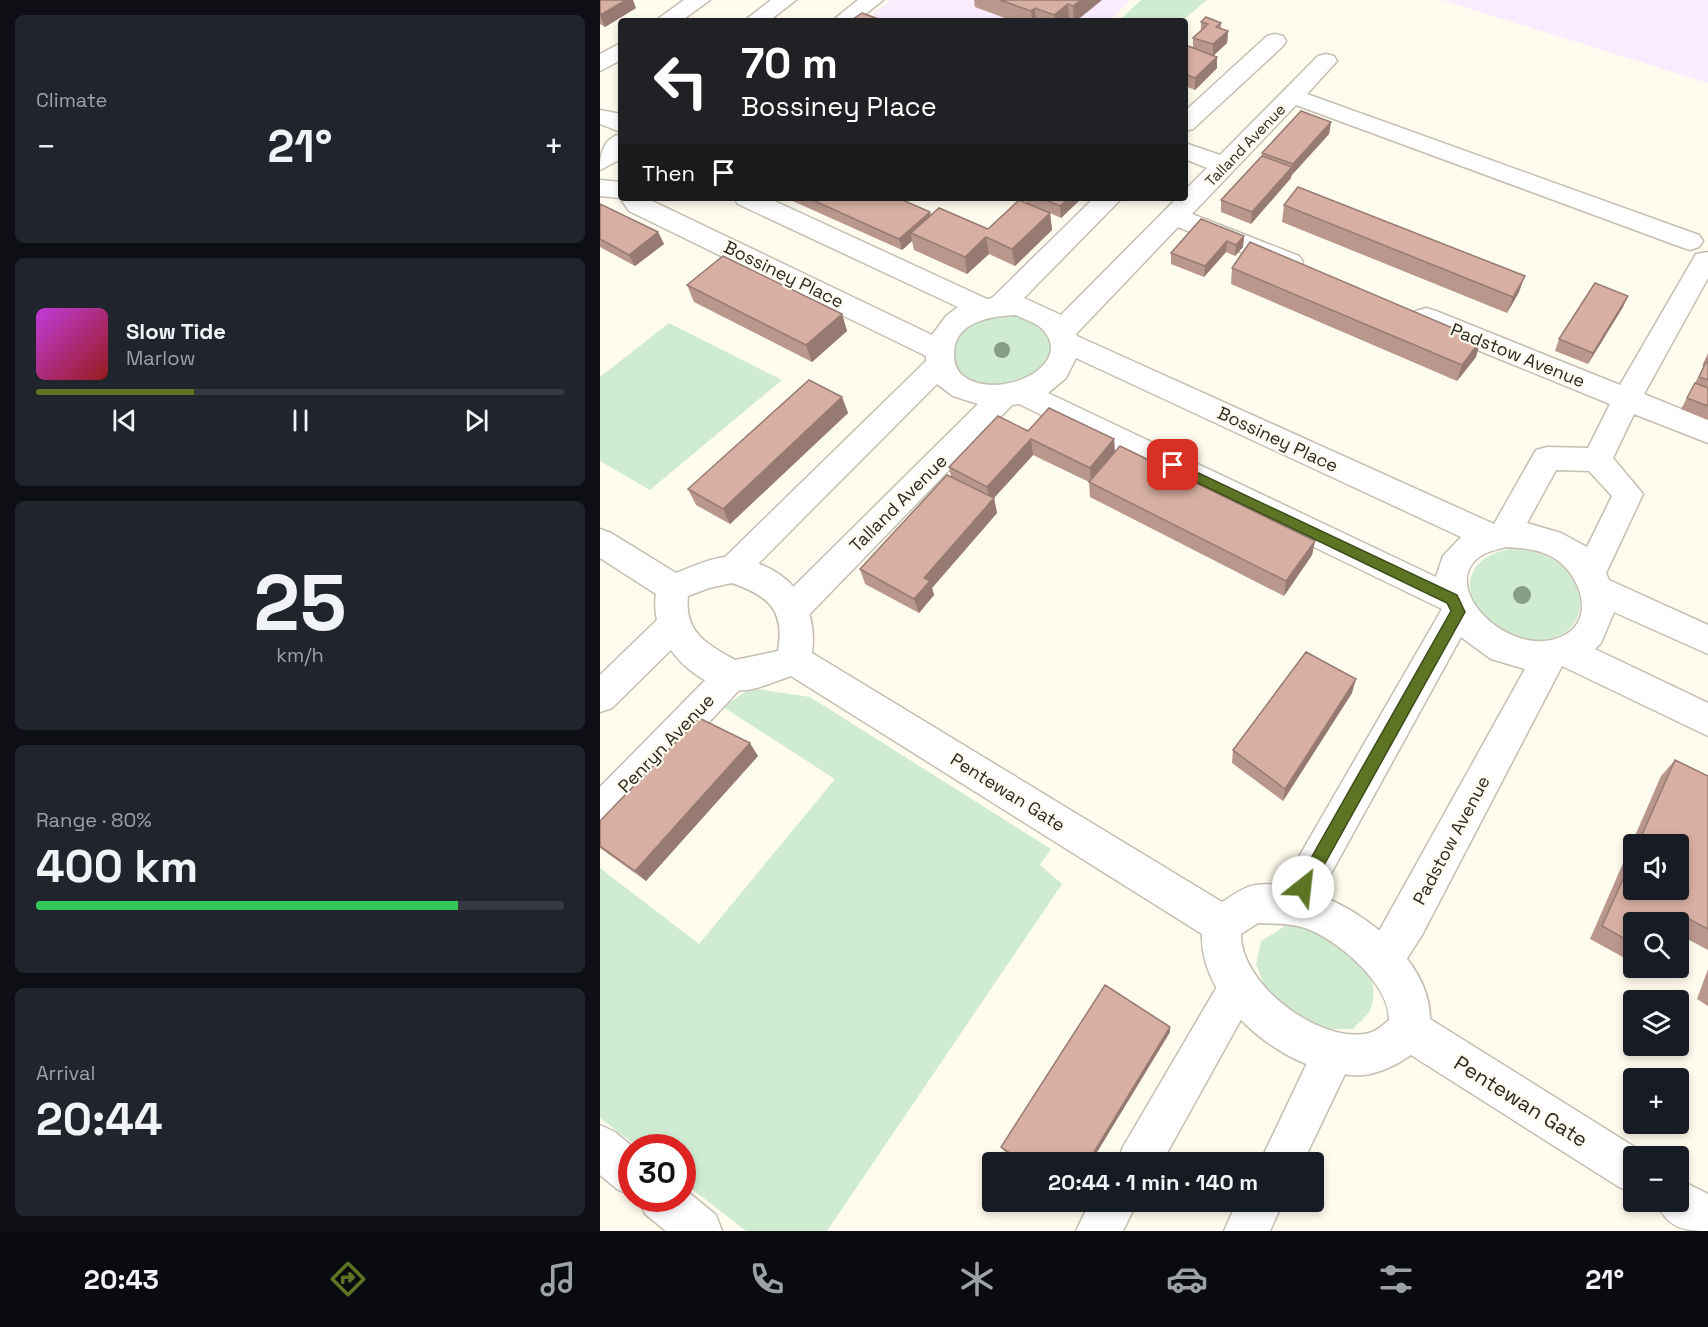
<!DOCTYPE html>
<html lang="en">
<head>
<meta charset="utf-8">
<style>
  :root { --surface:#171b24; --page:#20242c; --text:#f1f3f6; --muted:#9ea1a6; --line:#363941; --accent:#5d7425 }
  body { margin:0; font-family:"Space Grotesk",sans-serif; background:var(--page); color:var(--text); height:100vh; display:flex; flex-direction:column; font-size:22px; white-space:nowrap }
  * { box-sizing:border-box; margin:0 }
  p { font-size:20px; color:var(--muted) }
  .icon { flex:none; width:33px; height:33px; fill:none; stroke:currentColor; stroke-width:2; stroke-linecap:round; stroke-linejoin:round }
  .map { position:relative; flex:1; overflow:hidden }
  .panel { display:flex; flex-direction:column; gap:15px; padding:15px; background:#0d0f14; width:600px }
  .panel>* { flex:none }
  .guide { position:absolute; left:18px; top:18px; width:570px; height:183px; border-radius:6px; box-shadow:0 3px 9px #0003; background:#202124; color:#fff; overflow:hidden }
  .fabs { position:absolute; left:1023px; top:834px; display:grid; gap:12px }
  .fabs a { display:grid; place-items:center; width:66px; height:66px; border-radius:6px; background:var(--surface); box-shadow:0 3px 9px #0003; font-size:30px }
  .speed { position:absolute; left:18px; top:1134px; display:flex; gap:12px; font-size:30px; font-weight:700; text-align:center }
  .speed>* { display:grid; place-content:center; width:78px; height:78px; border-radius:50%; background:var(--surface); box-shadow:0 3px 9px #0003; line-height:1 }
  .speed .limit { border:9px solid #d22; background:#fff; color:#111 }
  .pin { position:absolute; display:grid; place-items:center; width:51px; height:51px; color:#fff; margin:-26px; border-radius:12px; box-shadow:0 3px 9px #0006 }
  .me { position:absolute; width:66px; margin:-33px; rotate:29deg; stroke-linejoin:round; filter:drop-shadow(0 0 4px #0008) }
  .turn { display:flex; align-items:center; gap:21px; height:126px; padding:0 24px; font-size:27px }
  .turn .icon { width:78px; height:78px; stroke-width:2.5 }
  .turn b { display:block; font-size:42px; line-height:51px }
  .then { display:flex; align-items:center; height:57px; padding:0 24px; background:#0003; gap:12px; font-size:22px }
  .big { font-size:45px; font-weight:600; line-height:1.1 }
  .panel .card { flex:1; display:flex; flex-direction:column; justify-content:center; gap:9px; min-width:0; padding:0 21px; border-radius:9px; background:var(--page) }
  .panel .dial { align-items:center; gap:0 }
  .dial b { font-size:78px; line-height:1 }
  .song { display:flex; align-items:center; gap:18px }
  .cover { width:72px; height:72px; border-radius:9px; background:linear-gradient(135deg,hsl(290 70% 55%),hsl(0 70% 35%)) }
  .played { height:6px; border-radius:3px; background:linear-gradient(90deg,var(--accent) 30%,var(--line) 30%) }
  .keys { display:flex; justify-content:space-around; direction:ltr }
  .heat { display:flex; justify-content:space-between; align-items:center; font-size:33px; direction:ltr }
  .charge { height:9px; border-radius:4px; background:linear-gradient(90deg,#34c759 80%,var(--line) 0) }
  .trip { position:absolute; left:382px; top:1152px; width:342px; height:60px; border-radius:6px; background:var(--surface); box-shadow:0 3px 9px #0003; font-weight:600; line-height:60px; text-align:center }
  .dock { display:flex; height:96px; justify-content:space-around; align-items:center; background:#090b0e; color:var(--muted) }
  .dock .icon { width:42px; height:42px }
  .dock .current { color:var(--accent) }
  .dock b { font-size:27px; color:var(--text) }
  main { display:flex; flex:1; min-height:0 }
  .map>svg:first-child { display:block }
</style>
</head>
<body>
<main>
<section class="panel">
<div class="card"><p>Climate</p>
<div class="heat"><a>−</a><b class="big">21°</b><a>+</a></div>
</div>
<div class="card">
<div class="song"><i class="cover"></i><div><b>Slow Tide</b><p>Marlow</p></div></div>
<div class="played"></div>
<div class="keys"><svg class="icon" aria-label="previous" viewBox="0 0 24 24"><path d="M18 5L8 12l10 7zM5 5v14"/></svg><svg class="icon" aria-label="pause" viewBox="0 0 24 24"><path d="M8 5v14M16 5v14"/></svg><svg class="icon" aria-label="next" viewBox="0 0 24 24"><path d="M6 5l10 7-10 7zM19 5v14"/></svg></div>
</div>
<div class="card dial"><b>25</b><p>km/h</p></div>
<div class="card"><p>Range · 80%</p><b class="big">400 km</b><div class="charge"></div></div>
<div class="card"><p>Arrival</p><b class="big">20:44</b></div>
</section>
<div class="map">
<svg width="1108" height="1231" viewBox="0 0 1108 1231">
  <rect width="100%" height="100%" fill="#fffbee"/>
  <path fill="#faebfe" d="M291,0H530L509,21H288L271,15Z
    M842,0H1108V83Z"/>
  <path fill="#cfecd3" d="M541,0H607L582,21H519Z
    M410,314C497,334 429,400 380,387C371,385 360,375 352,370L356,332L385,316Z
    M69,323L182,380L50,490L0,461V377Z
    M913,548C930,550 945,553 960,564C985,582 990,624 956,637C892,659 823,565 913,548Z
    M151,688L210,697L451,849L440,865L462,884L227,1231H146L83,1182L82,1148L38,1147L0,1118V868L99,944L235,779L123,707Z
    M685,926C694,927 705,928 713,931C745,941 784,970 771,1008C769,1015 758,1023 753,1029H728L691,1014L667,993L656,964L661,941Z"/>
  <g fill="none" stroke-linecap="round" stroke-linejoin="round">
    <g stroke="#c4bfb0" stroke-width="3">
      <path id="street" d="M84,0H110L81,21H55Z
        M258,0H283L257,21H232Z
        M675,34L683,36L686,41L683,46L593,129L585,131V111L667,36Z
        M21,43V60L0,71V54Z
        M726,54L734,56L737,61L707,94L1099,235L1103,241L1099,247L1090,250L1081,247L696,105L592,214L699,256L703,262L699,268L690,271L681,268L578,227L476,334L477,336L894,524L936,450L947,447L988,448L1010,404L816,325L812,318L816,311L826,308L836,311L1020,385L1096,254L1108,252V278L1044,394L1108,420V443L1034,414L1013,458L1043,494L1006,573L1009,580L1108,625V654L1014,612L1001,643L995,649L1108,703V736L962,666L822,935L797,974L783,980L769,974L763,960L925,669L891,659L861,637L706,919L692,925L678,919L673,906L678,893L842,609L419,404L412,405L205,619L193,623L181,619L177,609L181,599L378,404L353,396L337,384L143,579L132,583L121,579L116,570L121,561L326,361V356L29,211L20,198L0,196V180L21,182V198H46L332,335L346,316L358,307L138,204L134,198H168L387,299L392,298L494,198H522L424,298L461,315L577,198H585V190L607,168L585,159V143L620,155L718,56ZM416,315C423,319 434,322 440,327C481,364 397,404 362,375C356,369 354,363 354,354C354,322 390,316 416,315ZM476,358L861,537L843,556L836,577L448,393L466,378ZM956,470L989,471L1012,496L987,547L961,533L927,523ZM906,547C923,548 939,549 954,558C980,574 997,619 963,636C909,662 832,583 884,554C890,551 899,549 906,547Z
        M73,612L85,616L90,626L85,636L12,708L0,712V675L61,616Z
        M132,660L144,665L149,675L144,685L13,824L0,829V787L120,665Z
        M639,967L653,973L659,987L562,1162H517L523,1147L625,973Z
        M734,1032L749,1038L755,1053L703,1162H660L719,1038Z
        M0,1125L15,1132L34,1148H32V1196L17,1189L0,1175Z
        M82,1187L116,1215L122,1231H66L45,1214L39,1198H82Z
        M490,1202H537L523,1231H476Z
        M637,1202H683L670,1231H624Z"/>
    </g>
    <g stroke="#c4bfb0" stroke-width="3">
      <path id="secondary" d="M171,0H196L169,21H144Z
        M0,110L21,114V132L0,124Z
        M21,134V159L0,170C0,154 3,138 21,134Z
        M0,529L11,533L76,573C92,567 116,555 134,557C186,566 219,600 212,653L622,902C632,896 643,887 655,885C722,877 831,946 830,1019L1049,1156H1034V1194L1019,1187L811,1055C798,1064 780,1073 764,1075C695,1080 599,1007 602,934L191,676C173,682 151,693 132,690C89,682 49,638 56,594L0,558ZM132,583C169,596 185,610 178,651L135,660C107,644 84,633 88,596L109,588ZM658,923C674,924 690,923 705,928C737,939 790,984 789,1020C783,1025 777,1031 769,1033C720,1045 640,984 641,934Z
        M1078,1179L1108,1194V1231C1082,1231 1067,1227 1056,1202H1078Z"/>
    </g>
    <use href="#street" fill="#fff" fill-rule="evenodd"/>
    <use href="#secondary" fill="#fff" fill-rule="evenodd"/>
  </g>
  <g fill="#859e84">
    <circle cx="402" cy="350" r="8"/>
    <circle cx="922" cy="595" r="9"/>
  </g>
  <path fill="#ba978c" fill-rule="evenodd" d="M0,0L36,8L5,27L0,24Z
    M374,0H502L476,21H413L375,7Z
    M601,22L621,23V29L628,31L627,43L614,55L617,68L595,90L585,86V49L593,48V38L601,31Z
    M731,122L729,134L691,176V178L651,224L621,212V200L662,156V153Z
    M186,198H298L331,216L388,229L426,203V198H482L461,218L450,213L452,230L415,266L389,254L367,274L314,250L312,241L302,250Z
    M0,204L58,232L64,244L35,266L0,247Z
    M684,205L919,292L907,313L682,222Z
    M644,236L643,247L635,256L626,252L604,277L571,264V253Z
    M632,268L876,357L857,381L631,284Z
    M87,285L242,314L247,331L212,362L94,302Z
    M1023,307L988,364L955,351L959,339Z
    M1108,353V420L1081,409L1104,366H1102Z
    M242,397L248,413L130,524L96,505L88,489Z
    M428,431L514,439L515,452L715,541L712,555L684,596L490,497L489,482L433,455L394,498L397,513L332,588L334,595L319,613L265,584L260,569L351,477L349,467Z
    M752,693L683,801L632,763L633,750Z
    M158,756L46,881L0,848V821Z
    M1075,760L1108,833V950L1078,934V922H1034V963L990,939L1061,776ZM1034,844H1078L1034,890Z
    M1041,968H1051L1047,971Z
    M1108,969V1006L1097,999Z
    M570,1032L491,1162H420L403,1150L401,1147Z"/>
  <path fill="#977b72" d="M26,0H33L36,8L5,27L0,15Z
    M481,0H502L476,21H474L473,6Z
    M468,4L469,21H455L454,15Z
    M435,8L436,21H432L431,11Z
    M628,31L627,43L613,56V44Z
    M617,57V68L595,90V78Z
    M731,122L729,134L691,176L693,164Z
    M692,167L691,178L651,224L652,212Z
    M469,198H482L461,218L460,206Z
    M330,212L333,223L311,233L312,241L302,250L299,239Z
    M450,213L452,230L415,266L412,249Z
    M58,232L64,244L35,266L29,255Z
    M644,236L643,247L635,256L636,245Z
    M386,237L389,254L367,274L365,257Z
    M627,241L626,252L604,277L605,266Z
    M925,276L919,292L907,313L913,297Z
    M1028,296L1023,307L988,364L993,353Z
    M242,314L247,331L212,362L206,345Z
    M881,340L876,357L857,381L862,365Z
    M242,397L248,413L130,524L123,509Z
    M431,439L433,455L394,498L397,513L332,588L334,595L319,613L314,599L324,578L390,502L387,487Z
    M514,439L515,455L491,483L490,468Z
    M715,541L712,555L684,596L686,581Z
    M756,679L752,693L683,801L685,789Z
    M150,743L158,756L46,881L35,871Z
    M570,1027V1032L491,1162H488Z"/>
  <path fill="#d8b0a3" stroke="#977b72" stroke-width="1.5" d="M0,0H26L0,15Z
    M400,0H481L473,6L468,4L454,15L435,8L431,11Z
    M262,13L284,21H250Z
    M606,17L621,23L616,27L628,31L613,44L593,38L608,24L601,22Z
    M588,46L617,57L595,78L585,74V49Z
    M701,111L731,122L693,164L662,153Z
    M662,156L692,167L652,212L621,200Z
    M698,187L925,276L913,297L684,205Z
    M208,198H298L330,212L299,239Z
    M441,198H469L460,206Z
    M419,200L450,213L412,249L386,237L365,257L311,233L339,208L388,229Z
    M0,204L58,232L29,255L0,239Z
    M601,219L644,236L636,245L627,241L605,266L571,253Z
    M650,242L881,340L862,365L632,268Z
    M123,256L242,314L206,345L87,285Z
    M995,283L1028,296L993,353L959,339Z
    M1106,362L1108,363V380L1099,377Z
    M209,380L242,397L123,509L88,489Z
    M1095,383L1108,388V406L1087,398Z
    M449,408L514,439L490,468L431,439L387,487L349,467L398,416L428,431Z
    M520,446L715,541L686,581L489,482Z
    M347,475L394,498L324,578L330,581L314,599L260,569Z
    M706,652L756,679L685,789L633,750Z
    M99,718L150,743L35,871L0,846V821Z
    M1075,760L1108,776V929L1080,914L1076,922H1034V944L1002,926L1034,855V890H1078V844H1038Z
    M505,985L570,1027L488,1162H423L401,1147Z"/>
  <path fill="#5d7425" stroke="#3c4b18" stroke-width="1.5" d="M573,461L857,595L865,612L709,892L703,894L698,892L695,887L698,881L851,611L847,603L569,469L567,465Z"/>
  <g text-anchor="middle" dominant-baseline="central" stroke-width="4.5" stroke-linejoin="round" paint-order="stroke">
    <g font-size="15" fill="#2b2923" stroke="#fffbee">
      <text transform="translate(645 145) rotate(-46)">Talland Avenue</text>
    </g>
    <g font-size="18" fill="#2b2923" stroke="#fffbee">
      <text transform="translate(184 274) rotate(26)">Bossiney Place</text>
      <text transform="translate(918 355) rotate(22)">Padstow Avenue</text>
      <text transform="translate(678 439) rotate(25)">Bossiney Place</text>
      <text transform="translate(298 503) rotate(-45)">Talland Avenue</text>
      <text transform="translate(66 743) rotate(-46)">Penryn Avenue</text>
      <text transform="translate(408 792) rotate(32)">Pentewan Gate</text>
      <text transform="translate(851 840) rotate(-62)">Padstow Avenue</text>
    </g>
    <g font-size="21" fill="#2b2923" stroke="#fffbee">
      <text transform="translate(921 1101) rotate(32)">Pentewan Gate</text>
    </g>
  </g>
</svg>
<div class="fabs">
<a><svg class="icon" aria-label="sound" viewBox="0 0 24 24"><path d="M4 9h4l5-4v14l-5-4H4zM17 9q2 3 0 6"/></svg></a>
<a><svg class="icon" aria-label="search" viewBox="0 0 24 24"><circle cx="10" cy="10" r="6"/><path d="M15 15l6 6"/></svg></a>
<a><svg class="icon" aria-label="layers" viewBox="0 0 24 24"><path d="M12 4l9 5-9 5-9-5zM3 14l9 5 9-5"/></svg></a>
<a>+</a>
<a>−</a>
</div>
<div class="speed"><div class="limit">30</div></div>
<div class="pin" style="left:573px;top:465px;background:#d93025"><svg class="icon" aria-label="arrive" viewBox="0 0 24 24"><path d="M6 21V4h12l-3 4 3 4H6"/></svg></div>
<svg class="me" style="left:703px;top:887px" viewBox="-20 -20 40 40"><circle r="19" fill="#fff"/><path d="M0-13L10 11 0 6-10 11z" fill="#5d7425"/></svg>
<div class="trip">20:44 · 1 min · 140 m</div>
<div class="guide">
<div class="turn"><svg class="icon" aria-label="left" viewBox="0 0 24 24"><path d="M17 20v-9H6M10 6l-5 5 5 5"/></svg><div><b>70 m</b>Bossiney Place</div></div>
<div class="then">Then<svg class="icon" aria-label="arrive" viewBox="0 0 24 24"><path d="M6 21V4h12l-3 4 3 4H6"/></svg></div>
</div>
</div>
</main>
<nav class="dock">
<b>20:43</b>
<svg class="icon current" aria-label="directions" viewBox="0 0 24 24"><path d="M12 3l9 9-9 9-9-9zM9 14v-3h6M13 9l2 2-2 2"/></svg>
<svg class="icon" aria-label="music" viewBox="0 0 24 24"><path d="M9 18V5l10-2v13"/><circle cx="6" cy="18" r="3"/><circle cx="16" cy="16" r="3"/></svg>
<svg class="icon" aria-label="phone" viewBox="0 0 24 24"><path d="M5 4h4l2 5-3 2q2 4 5 5l2-3 5 2v4C11 20 4 13 5 4z"/></svg>
<svg class="icon" aria-label="climate" viewBox="0 0 24 24"><path d="M12 3v18M4 7l16 10M4 17L20 7"/></svg>
<svg class="icon" aria-label="car" viewBox="0 0 24 24"><path d="M5 17H2v-5l4-1 3-4h7l3 4 3 1v5h-3M9 17h6M6 11h13"/><circle cx="7" cy="17" r="2"/><circle cx="17" cy="17" r="2"/></svg>
<svg class="icon" aria-label="filters" viewBox="0 0 24 24"><path d="M4 7h16M4 17h16"/><circle cx="9" cy="7" r="2"/><circle cx="15" cy="17" r="2"/></svg>
<b>21°</b>
</nav>
</body>
</html>
